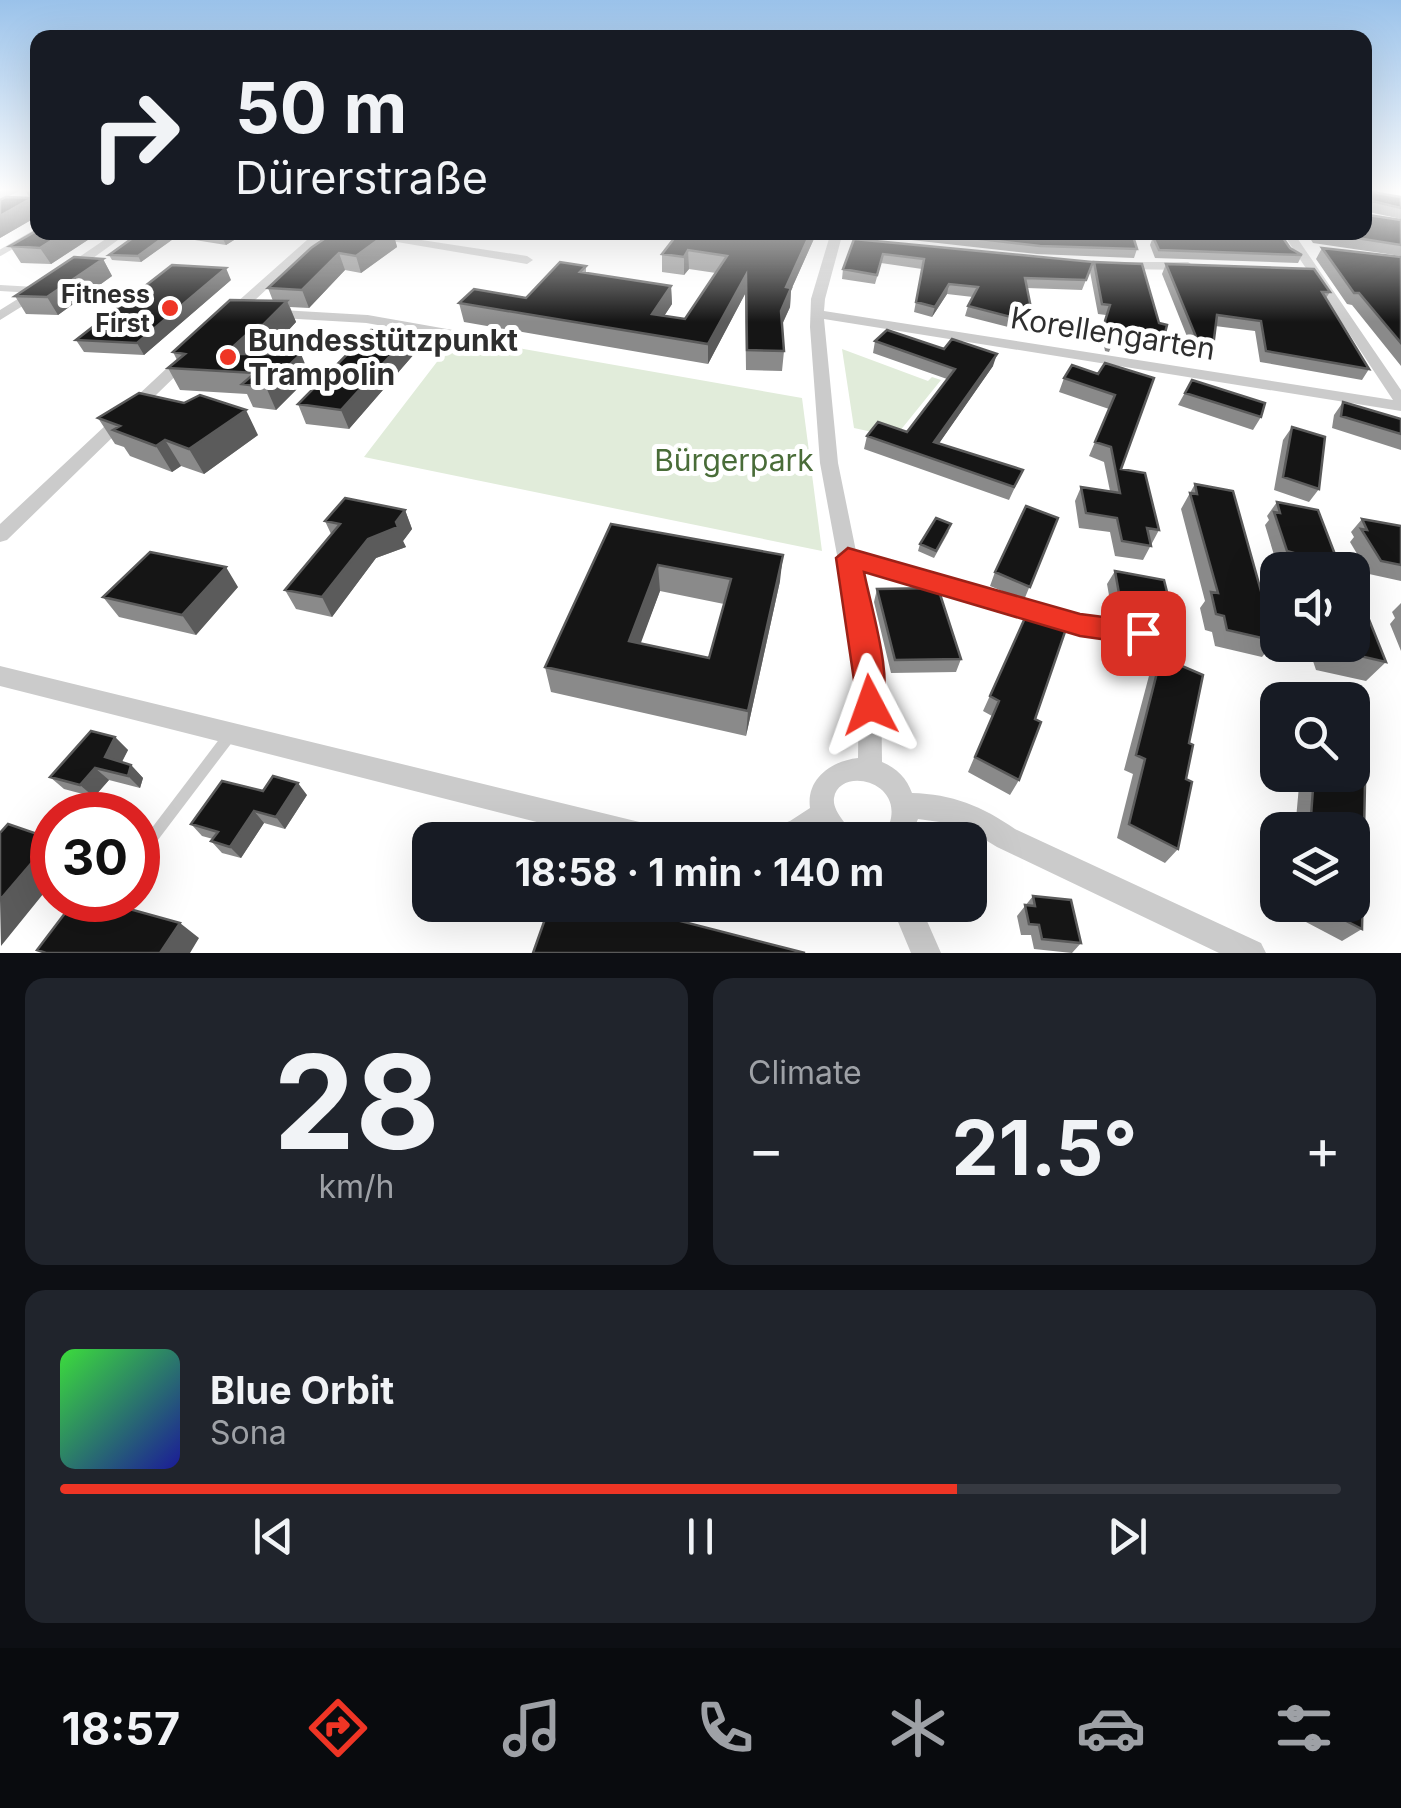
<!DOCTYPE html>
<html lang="en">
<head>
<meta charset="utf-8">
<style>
  :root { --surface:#171b24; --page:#20242c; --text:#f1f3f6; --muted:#9ea1a6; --line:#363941; --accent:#ef3525 }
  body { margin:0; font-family:Inter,sans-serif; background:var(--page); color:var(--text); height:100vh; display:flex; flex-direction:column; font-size:38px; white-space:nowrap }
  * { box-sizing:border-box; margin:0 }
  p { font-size:32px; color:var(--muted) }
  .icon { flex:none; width:55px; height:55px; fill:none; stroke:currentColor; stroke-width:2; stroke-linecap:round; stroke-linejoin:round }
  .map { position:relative; height:953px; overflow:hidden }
  .panel { display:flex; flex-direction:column; gap:25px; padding:25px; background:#0d0f14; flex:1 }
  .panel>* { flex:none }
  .guide { position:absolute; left:30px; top:30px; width:1342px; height:210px; border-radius:20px; box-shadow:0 10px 40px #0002; background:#171b24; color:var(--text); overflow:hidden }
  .controls { position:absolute; left:1260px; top:552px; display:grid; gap:20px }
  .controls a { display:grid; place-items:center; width:110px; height:110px; border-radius:20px; background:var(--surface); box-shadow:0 10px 40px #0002; font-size:50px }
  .speed { position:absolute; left:30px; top:792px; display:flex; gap:20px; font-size:50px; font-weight:700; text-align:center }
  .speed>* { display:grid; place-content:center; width:130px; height:130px; border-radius:50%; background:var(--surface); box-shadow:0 10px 40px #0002; line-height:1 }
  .speed .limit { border:15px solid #d22; background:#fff; color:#111 }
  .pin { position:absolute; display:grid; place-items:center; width:85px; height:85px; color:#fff; margin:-42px; border-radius:20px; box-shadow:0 5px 15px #0006 }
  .me { position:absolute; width:110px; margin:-55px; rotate:356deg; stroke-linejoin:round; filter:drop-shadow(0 0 8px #0008) }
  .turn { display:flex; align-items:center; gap:35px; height:210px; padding:0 40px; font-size:45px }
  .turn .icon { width:130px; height:130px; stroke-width:2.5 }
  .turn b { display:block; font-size:70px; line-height:85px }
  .big { font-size:75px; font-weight:700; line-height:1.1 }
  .panel .widget { flex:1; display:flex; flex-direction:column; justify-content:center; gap:15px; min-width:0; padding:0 35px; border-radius:20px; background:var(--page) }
  .panel .dial { align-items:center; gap:0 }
  .dial b { font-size:130px; line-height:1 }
  .song { display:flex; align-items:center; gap:30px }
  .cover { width:120px; height:120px; border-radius:15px; background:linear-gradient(135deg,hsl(120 70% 55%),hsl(240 70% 35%)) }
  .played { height:10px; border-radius:5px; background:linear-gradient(90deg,var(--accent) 70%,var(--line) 70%) }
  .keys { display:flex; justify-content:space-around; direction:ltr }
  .heat { display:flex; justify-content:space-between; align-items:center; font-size:55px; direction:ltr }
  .panel .tiles { flex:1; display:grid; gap:25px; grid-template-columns:1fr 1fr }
  .widget:last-child { grid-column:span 2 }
  .trip { position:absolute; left:412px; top:822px; width:575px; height:100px; border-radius:20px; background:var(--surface); box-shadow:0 10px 40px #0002; font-weight:700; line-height:100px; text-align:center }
  .menu { display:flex; height:160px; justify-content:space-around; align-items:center; background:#090b0e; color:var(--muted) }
  .menu .icon { width:70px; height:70px }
  .menu .active { color:var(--accent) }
  .menu b { font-size:45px; color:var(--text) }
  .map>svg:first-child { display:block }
</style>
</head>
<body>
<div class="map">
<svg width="1401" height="953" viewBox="0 0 1401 953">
  <rect width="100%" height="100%" fill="#fff"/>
  <path fill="#e1ecda" d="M456,337L802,398L822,551L364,457Z
    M842,349L928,381L932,377L941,380L895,437L854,428Z"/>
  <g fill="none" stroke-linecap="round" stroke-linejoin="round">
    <path stroke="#cbcbcb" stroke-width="6" d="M0,253L38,231
      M0,288L35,290"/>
    <path stroke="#cbcbcb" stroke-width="8" d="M281,314L367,319L452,334"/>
    <path stroke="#cbcbcb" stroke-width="10" d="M848,558L1080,625L1174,637"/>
    <path stroke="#cbcbcb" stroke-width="12" d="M145,847L230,735"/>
    <path fill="#cbcbcb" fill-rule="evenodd" d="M116,232H129L71,274H63V268Z
      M316,232H328L237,317H227V311Z
      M338,232H369L527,256L533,260L527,264Z
      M831,232H843L825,299L824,311L1393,400L1282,232H1293L1401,390V411L824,319L838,463L881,674L882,762C897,768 907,779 912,793C952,794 982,806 1015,829L1261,943L1266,953H1219L997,847L961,825L918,819L909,840H881C883,834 890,825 891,818C898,779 839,768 834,798C832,813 851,827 856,840H826L820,832L808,840H759L763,831L790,821L810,808C806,779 831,761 858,758L859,674L820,463L810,327L811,299Z
      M1115,262H1188L1194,266L1188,270L1119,269L1113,265Z
      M37,287L42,288V294L0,320V310Z
      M188,352L193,353V359L7,540L0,542V524L183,353Z
      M0,666L660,827L669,831L673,840H608L0,686Z
      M891,905H920L941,953H911Z"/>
    <path fill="#b8b8b8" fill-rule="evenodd" d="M5,189H23L0,201V191Z"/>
  </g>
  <path fill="#8a8a8a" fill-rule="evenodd" d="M38,189V216L0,238L30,198L25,190Z
    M1365,189L1377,193L1401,197V219L1369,212L1368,215L1401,220V256L1313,243L1306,232H1365Z
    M38,232H100L51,264L21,263L10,246Z
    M141,232H247L226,245L176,237L141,262L112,260L109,255Z
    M334,232H393L397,247L361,273L345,270L309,308L290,307L296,322L273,347H267L259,354L310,376L276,410L253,407L247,394L180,390L168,368L177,360L173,352L273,301L268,288Z
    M817,232L791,290L790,307L782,325L784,351L782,371L746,370L745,294L708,364L464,322L459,303L526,298L586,266V273L671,286L672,304L664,316L685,319L716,273L689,269L684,275L662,272V254Z
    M858,232H1014L1038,236L1037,232H1103L1106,237L1137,249L1134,258L1037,254L858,234Z
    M1178,232H1279L1290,248L1302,255L1298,263L1155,258L1150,245L1153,237L1183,238Z
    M854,239L1093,262L1082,290L1027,288L1030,328L1020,330L965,316L968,306L973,297L947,294L932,317L914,312L922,269L881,263L875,284L842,279L843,269Z
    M1322,248L1401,257V366L1352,305L1347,304L1316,259Z
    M103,259L112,276L58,315L26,314L15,296Z
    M1094,262L1163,341L1159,351L1114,340L1109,352L1105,351L1101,331L1106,315L1098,314L1090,272Z
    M1166,264L1330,292L1326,298L1369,369L1362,380L1260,362L1255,331L1215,326L1213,347L1207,358L1194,354L1162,274Z
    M231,280L144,355L84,352L76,340Z
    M409,335L415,353L349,429L306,424L298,404Z
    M875,341L993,366L939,443L1023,470L1009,500L864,449L867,436L907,432L947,379L873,353Z
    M1098,374L1154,378L1121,469L1159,530L1143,560L1115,556L1110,532L1079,528L1075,501L1081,487L1110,491L1104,462L1089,456L1109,409L1059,392L1064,378Z
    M1192,380L1261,417L1253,430L1178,405Z
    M1343,402L1401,419V450L1332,428L1334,415Z
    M98,418L258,435L204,474L181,466L172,472L130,456L124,447L115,444Z
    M1292,427L1319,489L1309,502L1274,490L1283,440Z
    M1195,484L1275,641L1262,657L1215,646L1212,632L1205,630L1200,608L1205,601L1181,509Z
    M1277,502L1341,570H1285L1284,566L1277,565L1265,525L1269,520L1267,516Z
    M405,510L412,529L403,541L406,547L376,558L332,617L296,609L285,590L331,534L325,521Z
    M1058,518L1024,600L990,586L995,572Z
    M1362,519L1401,526V581L1369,574L1350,542L1354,537L1351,532Z
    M611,524L780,581L746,736L551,692L545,667ZM660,591L724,604L709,658L640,643Z
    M949,531L934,558L918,551L920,544Z
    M1115,571L1172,612L1163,625L1112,612L1107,584Z
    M238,587L196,635L119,617L103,597Z
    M877,589L961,659L956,672L891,673L874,602Z
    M1401,603V651L1390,624L1395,618L1392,612Z
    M1029,609L1035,719L1019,780L1010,795L968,772L992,716L983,711Z
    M1302,645H1352L1386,662L1366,681L1316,670L1311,655L1304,653Z
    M1161,657L1189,743L1178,849L1165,863L1117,838L1133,774L1124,770L1150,672Z
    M115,737L128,750L122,762L131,765L143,778L140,788L109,780L94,797L64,789L50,777Z
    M1300,775H1352L1362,929L1342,941L1287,912L1288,905H1352V830H1295Z
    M307,795L285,829L264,823L241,858L222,853L211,841L213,839L202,836L191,824Z
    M1033,896L1081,943L1072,953L1034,949L1031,935H1021L1017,916Z"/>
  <path fill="#5b5b5b" d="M32,198L38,207V216L0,238V216Z
    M65,232H100L51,264L40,248Z
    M171,232H174L176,237L141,262L138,256Z
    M235,232H247L226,245L223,239Z
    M389,232H393L397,247L361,273L356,256Z
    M811,232H817L791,290L790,307L779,331L781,311L786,287Z
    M688,250L689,269L684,275V257Z
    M339,253L345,270L309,308L302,290Z
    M103,259L112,276L58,315L47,297Z
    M226,268L231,280L144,355L137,343Z
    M746,275L745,294L708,364V344Z
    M949,284L947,294L932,317L935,307Z
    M671,286L672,304L653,333L652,314Z
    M287,301L296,322L273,347L263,325Z
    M1033,318L1030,328L1020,330L1023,320Z
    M257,325L267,347L241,372L225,354Z
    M409,335L415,353L349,429L341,410Z
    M301,354L310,376L276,410L266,387Z
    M997,354L993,366L931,455L934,442Z
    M246,410L258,435L204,474L189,449Z
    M165,440L181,466L172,472L156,446Z
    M405,510L412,529L403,541L406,547L376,558L332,617L322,597L368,539L396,522Z
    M783,555L780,581L746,736L748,711Z
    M658,565L660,591L632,667L629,641Z
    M226,567L238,587L196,635L182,615Z
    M115,737L128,750L118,769L105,757Z
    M131,765L143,778L140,788L128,776Z
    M95,768L109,780L94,797L80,785Z
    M298,783L307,795L285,829L276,817Z
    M254,811L264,823L241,858L230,847Z
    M52,839V883L1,946L0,900Z
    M180,923L199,938L190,953H160Z"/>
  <path fill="#151515" stroke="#5b5b5b" stroke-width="2.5" fill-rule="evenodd" d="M1365,189H1374L1377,193L1401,197V208L1372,201L1368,215L1401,220V245L1319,232H1365Z
    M6,197L32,198L0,216V200Z
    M38,230V232H65L40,248L10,246Z
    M141,232H171L138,256L109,255Z
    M182,232H235L223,239Z
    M334,232H389L356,256L339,253L302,290L268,288L311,248Z
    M679,232H811L786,287L791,288L781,311L784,351L747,350L746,275L708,344L459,303L474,289L526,298L560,262L586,266L580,272L671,286L652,314L685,319L727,256L688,250L684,257L662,254Z
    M921,232H1014L1046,237L1043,232H1103L1106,237L1133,236L1137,249L1040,246Z
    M1188,232H1279L1290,248L1302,255L1159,250L1153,237L1194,238Z
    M854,239L1093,262L1086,280L1025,278L1033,318L1023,320L968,306L978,287L949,284L935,307L916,302L924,259L883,254L877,275L843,269Z
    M1322,248L1401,257V343L1359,293H1354Z
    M74,257L103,259L47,297L15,296Z
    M1094,262L1142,264L1159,323L1167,325L1163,341L1117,330L1113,342L1109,341L1105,321L1110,305L1102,304Z
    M1166,264L1314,269L1330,292H1322L1369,369L1266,351L1261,321L1217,315L1213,347L1199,344Z
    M172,265L226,268L137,343L76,340Z
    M230,300L287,301L263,325H257L225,354H301L266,387L242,384L255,373L168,368L185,354L173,352Z
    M371,330L409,335L341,410L298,404Z
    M887,330L944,349L952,339L997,354L934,442L1023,470L1014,487L867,436L878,422L907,432L955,369L875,341Z
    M1105,363L1154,378L1121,469L1145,473L1159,530L1147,528L1151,546L1122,541L1117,518L1086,513L1081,487L1120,493L1111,447L1095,442L1115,395L1064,378L1072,365L1098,374Z
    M1192,380L1265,403L1261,417L1185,393Z
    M139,393L184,403L200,395L246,410L189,449L165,440L156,446L113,430L120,426L98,418Z
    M1343,402L1401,419V434L1341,416Z
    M1292,427L1325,437L1319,489L1283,477Z
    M1195,484L1233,491L1275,641L1227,630L1224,616L1216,614L1211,592L1218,593L1190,493L1197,494Z
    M345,498L405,510L396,522L398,527L368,539L322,597L285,590L340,524L325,521Z
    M1277,502L1318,510L1341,570H1321L1298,565L1294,553L1287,551L1274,512L1280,513Z
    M1026,506L1058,518L1030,587L995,572Z
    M936,518L951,524L936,551L920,544Z
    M1362,519L1401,526V565L1381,561L1361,529L1367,530Z
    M611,524L783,555L748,711L545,667ZM658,565L731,579L709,658L629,641Z
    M150,552L226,567L182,615L103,597Z
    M1115,571L1164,580L1172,612L1120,599Z
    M938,588L961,659L895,660L877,589Z
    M1352,605L1364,607L1386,662L1334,650L1332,645H1352Z
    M1029,609L1067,626L1035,719L1041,722L1019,780L975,757L999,701L990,696Z
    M1161,657L1203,675L1189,743L1193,745L1186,779L1192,782L1178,849L1129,824L1145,759L1136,755Z
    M1352,729L1366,735L1362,929L1315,905H1352V830H1310L1314,775H1352Z
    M91,731L115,737L105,757L131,765L128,776L95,768L80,785L50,777Z
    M273,776L298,783L276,817L254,811L230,847L211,841L218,832L191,824L222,781L263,791Z
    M8,824L52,839L0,900V833Z
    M1033,896L1071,900L1081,943L1042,939L1039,925L1029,924L1025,905L1035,906Z
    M75,900H97L180,923L160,953H46L37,950Z
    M550,905H618L805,953H533Z"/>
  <linearGradient id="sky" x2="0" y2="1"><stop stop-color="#9ac2ea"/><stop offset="0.59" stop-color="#fff"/><stop offset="1" stop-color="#fff" stop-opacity="0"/></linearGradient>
  <rect width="1401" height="322" fill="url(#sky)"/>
  <path fill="#ef3525" stroke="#9b2218" stroke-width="2.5" d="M848,548L1080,614L1143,622L1153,625L1157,633L1153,641L1143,645L1080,636L864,572C871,608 895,682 880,714L870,718L859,714L836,558Z"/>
  <g fill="#ef3525" stroke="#fff" stroke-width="4">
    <circle cx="170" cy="308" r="10"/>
    <circle cx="228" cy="357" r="10"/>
  </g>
  <g text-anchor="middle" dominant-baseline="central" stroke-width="10" stroke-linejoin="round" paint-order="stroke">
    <g font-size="25" font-weight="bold" fill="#2e2e2e" stroke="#fff" text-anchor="end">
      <text x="150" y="294">Fitness<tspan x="150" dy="29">First</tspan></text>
    </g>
    <g font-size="30" fill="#2e2e2e" stroke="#fff">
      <text transform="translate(1113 333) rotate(9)">Korellengarten</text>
    </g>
    <g font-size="30" font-weight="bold" fill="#2e2e2e" stroke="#fff" text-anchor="start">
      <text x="248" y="340">Bundesstützpunkt<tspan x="248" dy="34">Trampolin</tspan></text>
    </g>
    <g font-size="30" fill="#496c38" stroke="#fff">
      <text x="734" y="460">Bürgerpark</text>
    </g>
  </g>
</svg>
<div class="controls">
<a><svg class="icon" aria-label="sound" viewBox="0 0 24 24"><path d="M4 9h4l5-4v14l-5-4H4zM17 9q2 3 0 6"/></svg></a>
<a><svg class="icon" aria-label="search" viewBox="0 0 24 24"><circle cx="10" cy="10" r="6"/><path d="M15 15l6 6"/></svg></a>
<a><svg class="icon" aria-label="layers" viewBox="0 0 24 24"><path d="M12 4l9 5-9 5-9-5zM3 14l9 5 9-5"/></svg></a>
</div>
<div class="speed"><div class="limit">30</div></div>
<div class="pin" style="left:1143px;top:633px;background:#d93025"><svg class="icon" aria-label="arrive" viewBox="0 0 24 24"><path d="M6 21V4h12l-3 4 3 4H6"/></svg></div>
<svg class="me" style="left:870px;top:705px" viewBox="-20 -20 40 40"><path d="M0-17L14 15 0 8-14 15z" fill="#ef3525" stroke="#fff" stroke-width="4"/></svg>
<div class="trip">18:58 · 1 min · 140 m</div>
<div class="guide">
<div class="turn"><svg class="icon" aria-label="right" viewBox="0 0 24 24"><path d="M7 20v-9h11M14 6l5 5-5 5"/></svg><div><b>50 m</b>Dürerstraße</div></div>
</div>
</div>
<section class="panel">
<div class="tiles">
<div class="widget dial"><b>28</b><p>km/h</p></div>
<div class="widget"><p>Climate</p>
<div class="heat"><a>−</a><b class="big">21.5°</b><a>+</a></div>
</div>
<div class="widget">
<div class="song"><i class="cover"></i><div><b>Blue Orbit</b><p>Sona</p></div></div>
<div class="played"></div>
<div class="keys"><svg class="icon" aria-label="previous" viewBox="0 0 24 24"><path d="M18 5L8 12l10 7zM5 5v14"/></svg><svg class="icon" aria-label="pause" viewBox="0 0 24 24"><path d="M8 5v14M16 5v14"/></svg><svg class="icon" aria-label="next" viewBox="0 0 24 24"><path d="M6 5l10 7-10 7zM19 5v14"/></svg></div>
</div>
</div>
</section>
<nav class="menu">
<b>18:57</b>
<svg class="icon active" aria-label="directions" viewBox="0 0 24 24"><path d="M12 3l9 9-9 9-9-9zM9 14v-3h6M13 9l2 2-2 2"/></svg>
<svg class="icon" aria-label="music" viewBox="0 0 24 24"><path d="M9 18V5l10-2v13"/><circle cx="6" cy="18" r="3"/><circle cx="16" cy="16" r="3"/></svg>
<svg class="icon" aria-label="phone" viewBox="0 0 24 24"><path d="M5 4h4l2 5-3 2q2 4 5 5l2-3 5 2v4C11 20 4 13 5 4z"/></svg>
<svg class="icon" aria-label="climate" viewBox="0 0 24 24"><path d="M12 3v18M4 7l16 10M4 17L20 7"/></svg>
<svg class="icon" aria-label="car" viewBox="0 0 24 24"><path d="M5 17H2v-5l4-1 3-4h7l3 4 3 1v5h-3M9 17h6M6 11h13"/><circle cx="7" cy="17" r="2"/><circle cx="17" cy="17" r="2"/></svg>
<svg class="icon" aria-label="filters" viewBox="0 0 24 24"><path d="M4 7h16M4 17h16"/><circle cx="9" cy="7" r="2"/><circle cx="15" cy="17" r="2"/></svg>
</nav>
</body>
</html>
